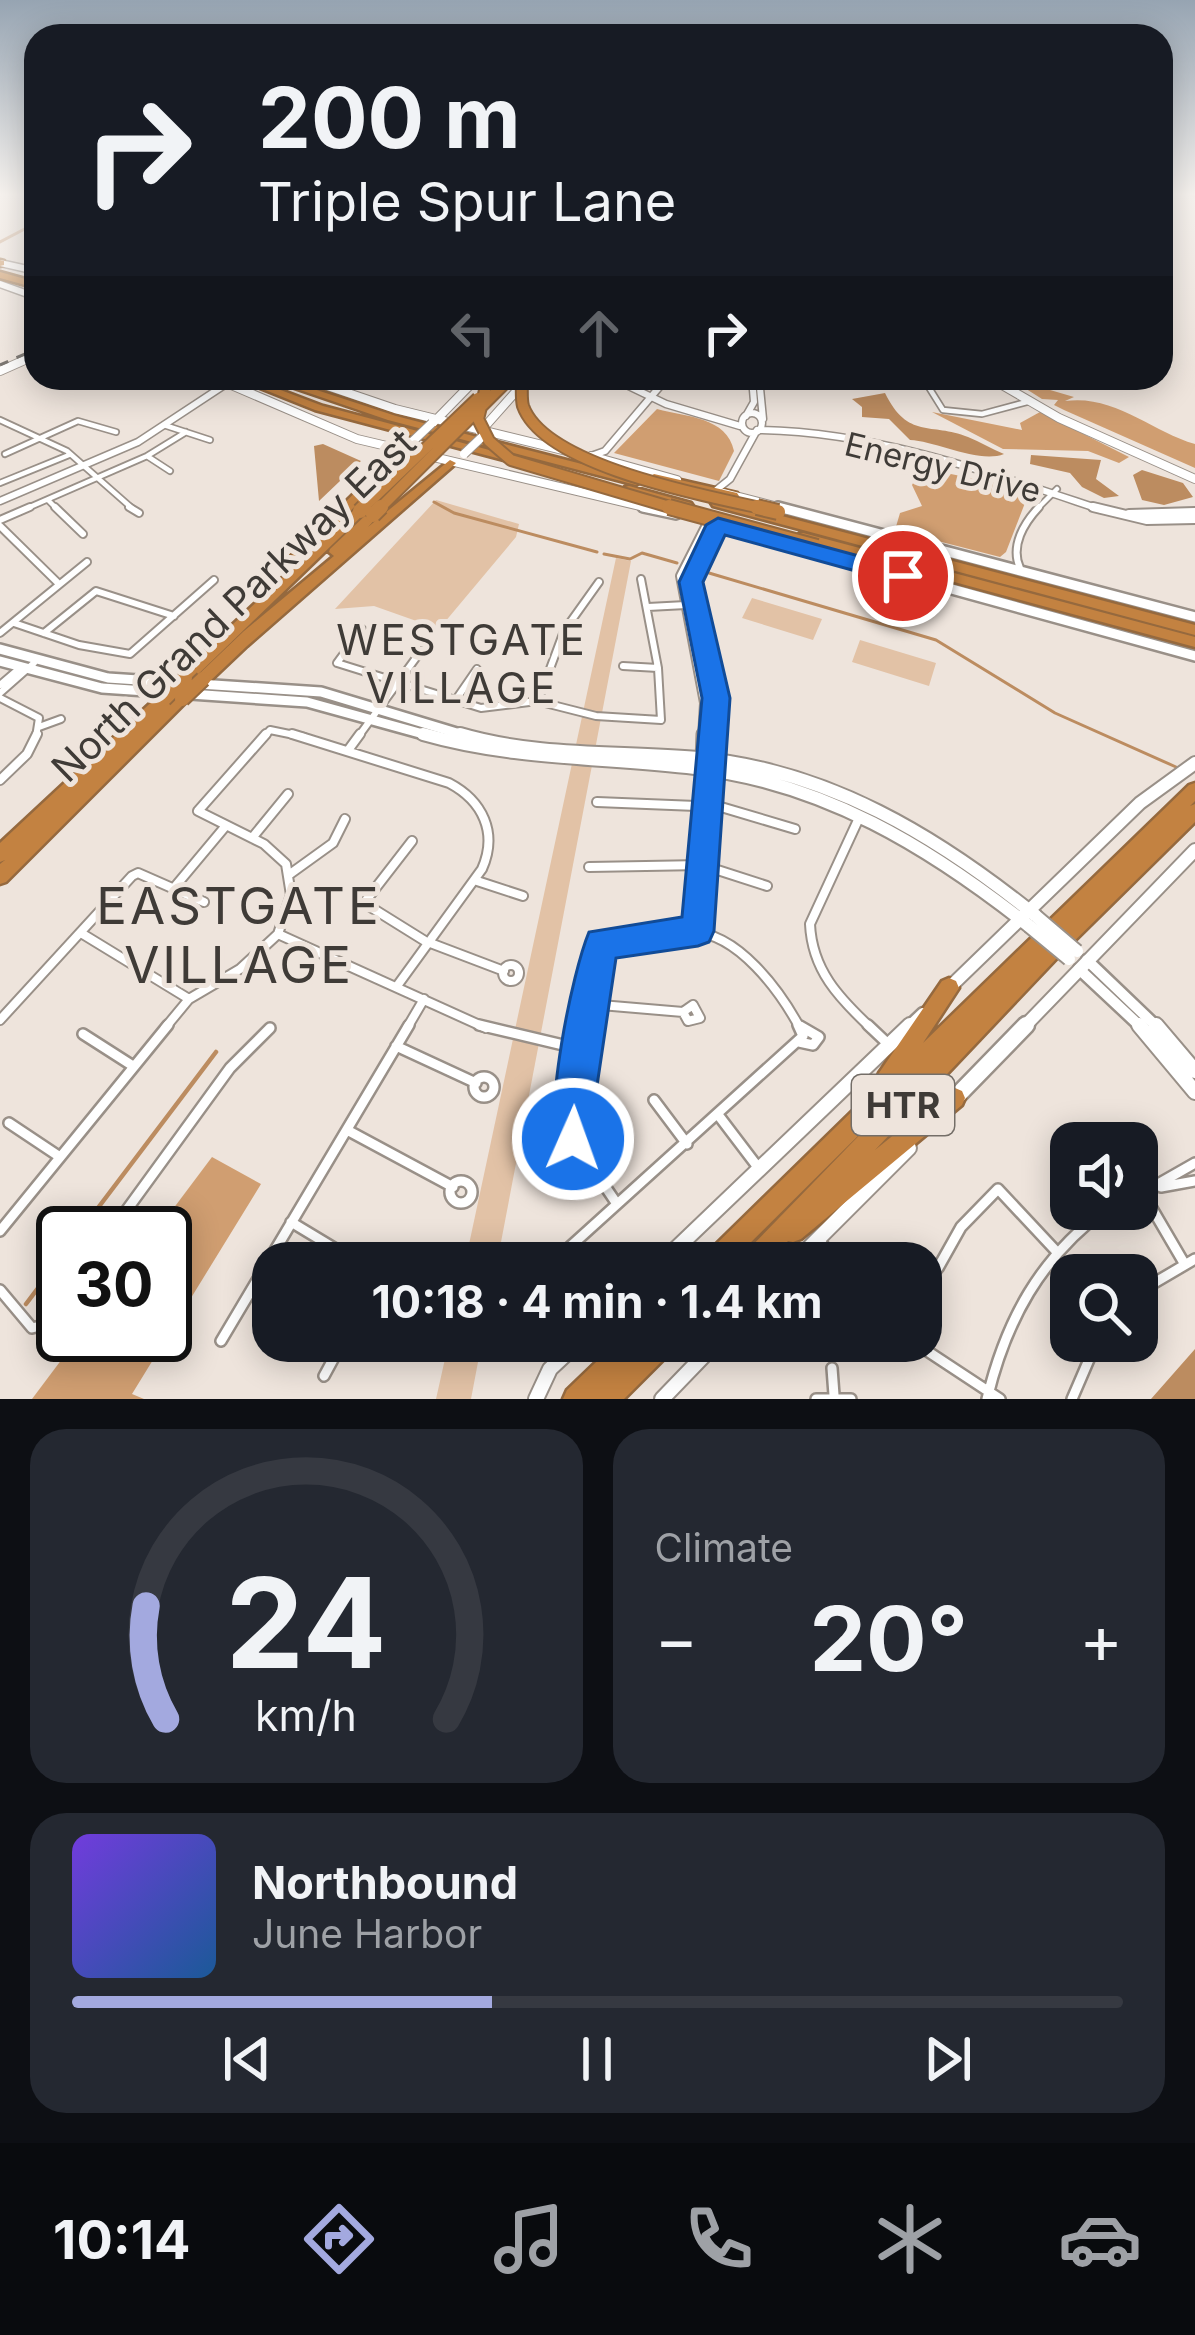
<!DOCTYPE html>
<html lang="en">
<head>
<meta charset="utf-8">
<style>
  :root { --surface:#171b24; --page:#242831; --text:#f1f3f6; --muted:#9ea1a6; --line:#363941; --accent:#a3a9df }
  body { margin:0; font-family:Inter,sans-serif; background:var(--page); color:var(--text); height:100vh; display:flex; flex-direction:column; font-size:45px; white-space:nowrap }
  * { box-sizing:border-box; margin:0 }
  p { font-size:39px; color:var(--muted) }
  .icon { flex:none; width:66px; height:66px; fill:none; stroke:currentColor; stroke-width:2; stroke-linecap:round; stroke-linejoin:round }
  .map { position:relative; height:1399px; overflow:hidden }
  .sheet { display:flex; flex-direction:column; gap:30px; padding:30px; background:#0d0f14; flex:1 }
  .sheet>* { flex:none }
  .top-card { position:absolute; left:24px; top:24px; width:1149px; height:366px; border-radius:36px; box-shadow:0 6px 30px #0003; background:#171b24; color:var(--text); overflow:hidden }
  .buttons { position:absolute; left:1050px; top:1122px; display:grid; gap:24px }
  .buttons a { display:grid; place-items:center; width:108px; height:108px; border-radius:24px; background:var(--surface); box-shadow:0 6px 30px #0003; font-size:60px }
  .speed { position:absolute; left:36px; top:1206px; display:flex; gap:24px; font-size:60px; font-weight:700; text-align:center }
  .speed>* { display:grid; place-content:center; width:156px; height:156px; border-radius:50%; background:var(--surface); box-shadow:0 6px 30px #0003; line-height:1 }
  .speed .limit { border:6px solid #111; border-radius:18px; background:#fff; color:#111 }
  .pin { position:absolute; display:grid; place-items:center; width:102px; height:102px; color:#fff; margin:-51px; border:6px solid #fff; border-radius:50%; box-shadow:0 3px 12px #0007 }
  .me { position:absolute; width:132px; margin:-66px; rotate:2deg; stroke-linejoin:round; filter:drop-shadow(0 0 9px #0008) }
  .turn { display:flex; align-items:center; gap:42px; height:252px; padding:0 36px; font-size:54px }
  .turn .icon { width:156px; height:156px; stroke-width:2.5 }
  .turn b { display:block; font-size:84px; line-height:102px }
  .lanes { display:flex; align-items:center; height:114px; padding:0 36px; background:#0003; justify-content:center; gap:60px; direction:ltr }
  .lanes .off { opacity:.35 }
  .big { font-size:90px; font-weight:700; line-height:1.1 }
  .sheet .widget { flex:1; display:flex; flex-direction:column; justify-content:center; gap:18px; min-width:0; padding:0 42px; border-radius:36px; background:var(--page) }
  .sheet .dial { align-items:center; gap:0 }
  .dial svg { height:312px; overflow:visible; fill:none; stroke:var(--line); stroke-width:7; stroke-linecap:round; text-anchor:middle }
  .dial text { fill:var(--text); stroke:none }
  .song { display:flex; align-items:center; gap:36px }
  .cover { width:144px; height:144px; border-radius:18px; background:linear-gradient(135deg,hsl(260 70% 55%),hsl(210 70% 35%)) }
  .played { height:12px; border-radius:6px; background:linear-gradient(90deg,var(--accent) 40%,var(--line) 40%) }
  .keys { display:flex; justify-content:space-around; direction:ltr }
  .heat { display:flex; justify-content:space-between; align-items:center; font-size:66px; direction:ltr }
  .sheet .tiles { flex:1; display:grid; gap:30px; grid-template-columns:1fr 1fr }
  .widget:last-child { grid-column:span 2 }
  .trip { position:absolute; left:252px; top:1242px; width:690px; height:120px; border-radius:36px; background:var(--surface); box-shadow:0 6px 30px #0003; font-weight:700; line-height:120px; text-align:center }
  .tabs { display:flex; height:192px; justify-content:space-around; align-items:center; background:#090b0e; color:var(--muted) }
  .tabs .icon { width:84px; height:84px }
  .tabs .active { color:var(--accent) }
  .tabs b { font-size:54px; color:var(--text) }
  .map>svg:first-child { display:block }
</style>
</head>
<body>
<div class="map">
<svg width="1195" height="1399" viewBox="0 0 1195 1399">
  <rect width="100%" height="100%" fill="#eee4dc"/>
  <path fill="#e2c2a6" d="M436,500L519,524L516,537L439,629L374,606L335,609Z
    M616,558L631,561L497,1263H465Z
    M752,598L822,619L813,640L742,618Z
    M860,640L936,663L929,686L852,662Z
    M449,1341H482L471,1399H436Z"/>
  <path fill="#d09e71" d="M1009,378L1074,397L1065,401C1114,394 1151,431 1195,444V468L1064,410L1054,405L1058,400L1042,399Z
    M657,409C687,417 727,417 734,451L719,481L614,453Z
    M932,412L1022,430L1020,423L1040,412L1129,457L1119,463L1088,451L1003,449Z
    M921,468L1030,490L1006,552L1000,557L895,530L900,513L922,506L912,485Z
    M212,1157L261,1184L132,1394L144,1399H32L80,1335H165V1233H155Z"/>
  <path fill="#bc8c60" d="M885,393C908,440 931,422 968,437C980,442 992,449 1004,454C979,464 936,441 910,440L889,419L862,417V407L852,399Z
    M323,444L361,461L319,501L314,446Z
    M1031,455L1101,460L1096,479L1119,496L1104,498L1082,487L1070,473L1030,464Z
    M1142,470L1183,483L1193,497L1164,505L1142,500L1133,475Z
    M1195,1349V1399H1151Z"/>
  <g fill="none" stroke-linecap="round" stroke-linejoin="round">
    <path stroke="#bc8c60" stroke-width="3" d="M1186,193L1195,196
      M1161,194L1181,193
      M0,242L36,223
      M434,502L454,513L597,552
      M604,554L630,559L642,553L677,563
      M709,573L936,640L1055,713L1176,767"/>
    <path stroke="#bc8c60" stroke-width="4.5" d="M79,1233L216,1052
      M26,1304L63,1255"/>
    <g stroke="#999088" stroke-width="8">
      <path id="minor-far3" d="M923,378L943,410L982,414L1027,402
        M0,420L67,451L134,510
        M164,425L210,440
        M5,454L78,421L116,432
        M147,456L170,471
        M0,483L69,455
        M48,500L58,510
        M23,510L147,456L186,432
        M1036,510L1057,489"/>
    </g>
    <g stroke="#999088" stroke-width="10">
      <path id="minor-far2" d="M55,507L83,534
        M129,507L139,513
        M0,520L30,507
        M0,526L59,584
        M1020,568C1010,546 1024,523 1039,507
        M648,607L686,605
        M14,623L79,645L130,654L214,580
        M362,629L337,663L481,708L537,701L596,716L661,720L658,668L641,579
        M0,633L87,562
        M44,633L96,591L174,616
        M623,666L658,668
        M0,685L21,667
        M0,693L34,663
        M0,698L39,718L36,737
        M457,698L477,669
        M538,701L564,631L599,582
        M39,727L61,719
        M264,737L270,730L304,737
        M358,737L421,651"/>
    </g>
    <g stroke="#999088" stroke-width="12">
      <path id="minor-far1" d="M292,734L449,783C483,801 498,833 482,869L397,986
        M349,749L360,734
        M0,780L27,754L37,734
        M597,802L721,807L795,829
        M859,818L810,924C812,970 839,998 871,1028
        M704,837L713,773
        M252,838L288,794
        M412,841L364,903L425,941L504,971
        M589,867L702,865L767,886
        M290,874L333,843L345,819
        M474,880L523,896
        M173,889L224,828
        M697,930L701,772
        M81,933L189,999
        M278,934L486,1028
        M503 973a8 8 0 1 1 16 0a8 8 0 1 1-16 0Z
        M589,1004L683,1012
        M693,1005L700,1018L688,1021L683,1012Z
        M0,1020L132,876L138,873L204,902
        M165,1028L189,999L240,969L278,934L291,895L286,864L264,844L198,811L266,734
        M407,1028L424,999
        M584,1028L596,956L608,939C636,939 664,932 692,932C738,933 780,991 800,1028"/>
    </g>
    <g stroke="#999088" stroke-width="14">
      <path id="minor" d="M479,1025L580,1049
        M585,1025L570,1116L573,1139L617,1204
        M868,1025L886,1042
        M83,1034L133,1066
        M799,1042L813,1045L819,1037L800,1026
        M396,1046L476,1083
        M474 1087a10 10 0 1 1 20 0a10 10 0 1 1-20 0Z
        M654,1100L687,1144
        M719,1116L757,1166
        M9,1123L60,1157
        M571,1124L558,1142L577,1146
        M347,1130L453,1187
        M450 1192a11 11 0 1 1 22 0a11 11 0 1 1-22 0Z
        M1161,1187L1195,1181
        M1143,1193L1184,1263
        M1137,1196L1195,1163
        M291,1222L359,1263
        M0,1231L168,1025
        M110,1233L230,1068L270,1028
        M820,1241L837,1263
        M552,1263L803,1036L798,1025
        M938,1268L961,1227L998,1189L1056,1251
        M0,1290L32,1328L44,1325L63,1298
        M1137,1293L1195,1259
        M221,1341L409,1025
        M912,1341L1000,1399
        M832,1368L834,1395
        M324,1376L343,1341
        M816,1399H851
        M987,1399C1006,1320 1040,1258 1106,1209
        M1072,1399L1097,1341"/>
    </g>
    <g stroke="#999088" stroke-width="9">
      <path id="tertiary-far3" d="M612,378L666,404L740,426
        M759,378L763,419
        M742 423a10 10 0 1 1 20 0a10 10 0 1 1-20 0Z
        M746,416L754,402L752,378
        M759,430C878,432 991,473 1102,510
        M591,456L605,451L667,378
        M715,491L730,479L757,430
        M0,501L138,442L223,386"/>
    </g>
    <g stroke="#999088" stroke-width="12">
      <path id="tertiary-far2" d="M1093,507L1147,520L1195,519
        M1129,514L1195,512
        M703,737L705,703L681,576L708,523
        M714,737L716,698L691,584L694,565L718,525"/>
    </g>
    <g stroke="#999088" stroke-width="15">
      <path id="tertiary-far1" d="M702,760L703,734
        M713,765L714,734
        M1087,960L1158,1028
        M1079,969L1142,1028
        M907,1028L923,1013"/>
    </g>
    <g stroke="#999088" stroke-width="18">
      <path id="tertiary" d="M1139,1025L1195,1092
        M1156,1025L1195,1071
        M661,1263L910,1025
        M794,1263L909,1148
        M536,1399L550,1369L580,1341
        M662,1399L718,1341"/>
    </g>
    <g stroke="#999088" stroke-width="9">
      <path id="secondary-far4" d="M0,263L36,271
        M0,284L36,297"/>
    </g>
    <g stroke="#999088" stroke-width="10">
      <path id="secondary-far3" d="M0,371L36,355
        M215,378L357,439L657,510
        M304,378L395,409L567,451
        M990,378L1059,418L1195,479
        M433,423L477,378
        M480,432L528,378
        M591,456L677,480
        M724,493L789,510"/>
    </g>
    <g stroke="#999088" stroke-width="14">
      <path id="secondary-far2" d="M643,507L676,514
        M778,507L1195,617
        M810,550L1195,656
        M0,649L108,678L321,692L470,737
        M0,661L102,688L307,702L434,737"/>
    </g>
    <g stroke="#999088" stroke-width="16">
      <path id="secondary-far1" d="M423,734C514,760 603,757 695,768C824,783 929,847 1029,926
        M460,734C538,757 619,751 698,758C828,770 937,836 1036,916
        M949,988L1140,803L1195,763
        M1023,1028L1195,850"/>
    </g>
    <g stroke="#999088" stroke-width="21">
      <path id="secondary" d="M955,1098L1026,1025"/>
    </g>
    <g stroke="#95693e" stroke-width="5">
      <path id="motorway" d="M0,260L4,261V265L0,266Z
        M0,272L36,282V288L0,278Z
        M235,378H249L323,406L523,459L525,461L519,464L315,410Z
        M265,378H280L396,416L640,479L642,481L636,485L388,420Z
        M403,448L409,451L407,453L322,540L356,508H364V514L190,682H180L178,678L180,674L298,563L291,562L290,559L291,556L399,449Z
        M450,460L456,463L454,465L247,646L208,683H198L196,679L198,675L244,631L334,556L329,552L330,549L369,512H377L379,515L368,527Z
        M654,474L737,493L739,496L733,500L650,480L648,478Z
        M629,486L691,503L693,506L687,510L625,493V487Z
        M717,499L1195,625V635L713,506L711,503Z
        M803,533L1195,637V647L799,540V534Z
        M164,693L169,695L170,701L182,693L187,695L189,699L6,882L0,884V864L5,860L0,862V843L159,695Z
        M1195,783V801L1190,806L1195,804V822L1056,959L875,1150L948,1091L955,1088L962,1091L965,1098L962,1105L801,1239L793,1242L788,1241L767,1263H739L743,1255L879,1115L730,1263H701L705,1255L878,1086L876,1080L879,1073L942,981L949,978L956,981L959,988L923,1043L1189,785Z
        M618,1341H676L673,1350L624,1399H563L567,1390Z"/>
    </g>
    <use href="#minor-far3" stroke="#fff" stroke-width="4.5"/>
    <use href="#minor-far2" stroke="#fff" stroke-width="6"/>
    <use href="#minor-far1" stroke="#fff" stroke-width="8"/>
    <use href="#minor" stroke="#fff" stroke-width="9"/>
    <use href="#tertiary-far3" stroke="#fff" stroke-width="6"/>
    <use href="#tertiary-far2" stroke="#fff" stroke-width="8"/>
    <use href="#tertiary-far1" stroke="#fff" stroke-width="10"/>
    <use href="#tertiary" stroke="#fff" stroke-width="14"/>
    <use href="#secondary-far4" stroke="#fff" stroke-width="6"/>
    <use href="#secondary-far3" stroke="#fff" stroke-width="8"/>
    <use href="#secondary-far2" stroke="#fff" stroke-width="9"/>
    <use href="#secondary-far1" stroke="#fff" stroke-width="12"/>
    <use href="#secondary" stroke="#fff" stroke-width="16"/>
    <use href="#motorway" fill="#c38241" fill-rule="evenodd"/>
    <path stroke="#69645f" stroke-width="3" stroke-dasharray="9 9" stroke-linecap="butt" d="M0,365L36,349"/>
    <g stroke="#999088" stroke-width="10" stroke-linecap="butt">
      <path id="secondary-bridge-far1" d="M413,441L432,423
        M464,454L483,436"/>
    </g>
    <g stroke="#999088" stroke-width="16" stroke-linecap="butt">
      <path id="secondary-bridge" d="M1036,916L1077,951
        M1029,926L1069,959"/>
    </g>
    <g stroke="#95693e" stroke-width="14" stroke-linecap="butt">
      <path id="motorway-bridge-far1" d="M488,378L478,419L489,441L511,460L680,510
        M522,378C522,386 521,399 523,406C545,468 713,497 770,510
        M361,510L478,398
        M378,510L510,378"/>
    </g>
    <g stroke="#95693e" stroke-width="18" stroke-linecap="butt">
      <path id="motorway-bridge" d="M669,507L817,547
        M757,507L778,512
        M360,511L364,507
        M373,515L381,507
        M164,699L185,678
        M182,699L203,679"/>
    </g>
    <use href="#secondary-bridge-far1" stroke="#fff" stroke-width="8"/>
    <use href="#secondary-bridge" stroke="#fff" stroke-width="12"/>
    <use href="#motorway-bridge-far1" stroke="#c38241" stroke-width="10"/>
    <use href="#motorway-bridge" stroke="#c38241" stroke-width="14"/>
  </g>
  <linearGradient id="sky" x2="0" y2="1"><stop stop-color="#96a4b2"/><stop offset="0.5" stop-color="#f7f3ef"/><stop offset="1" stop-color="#f7f3ef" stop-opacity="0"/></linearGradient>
  <rect width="1195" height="389" fill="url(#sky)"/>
  <path fill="#1a73e8" stroke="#114b97" stroke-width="3" d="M718,518L911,570L915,576L903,584L725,535L703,582L730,698L714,931L709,942L698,946L616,958L587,1153L573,1159L559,1153C543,1114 572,973 589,932L682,917L702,698L679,582L706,525Z"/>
  <g text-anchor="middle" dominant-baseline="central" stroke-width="10" stroke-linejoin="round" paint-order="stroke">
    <g font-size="33" fill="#3f3b37" stroke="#eee4dc">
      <text transform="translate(943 467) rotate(14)">Energy Drive</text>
    </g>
    <rect fill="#eee4dc" stroke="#746e68" stroke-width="3" x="852" y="1075" width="102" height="60" rx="9"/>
    <g font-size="36" font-weight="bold" fill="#3f3b37">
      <text x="903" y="1105">HTR</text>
    </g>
    <g font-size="39" fill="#3f3b37" stroke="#eee4dc">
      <text transform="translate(233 605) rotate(-44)">North Grand Parkway East</text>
    </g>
    <g font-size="42" letter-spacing="3" fill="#3f3b37" stroke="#eee4dc">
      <text x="462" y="639">WESTGATE<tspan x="462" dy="48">VILLAGE</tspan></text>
    </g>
    <g font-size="51" letter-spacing="3" fill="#3f3b37" stroke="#eee4dc">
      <text x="239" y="905">EASTGATE<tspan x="239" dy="59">VILLAGE</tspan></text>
    </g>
  </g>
</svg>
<div class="buttons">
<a><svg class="icon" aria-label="sound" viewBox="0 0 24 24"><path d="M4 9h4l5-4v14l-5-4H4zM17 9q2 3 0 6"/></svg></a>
<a><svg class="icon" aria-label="search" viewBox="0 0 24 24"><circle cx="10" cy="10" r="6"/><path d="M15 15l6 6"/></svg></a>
</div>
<div class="speed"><div class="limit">30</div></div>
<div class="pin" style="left:903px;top:576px;background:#d93025"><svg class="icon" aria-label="arrive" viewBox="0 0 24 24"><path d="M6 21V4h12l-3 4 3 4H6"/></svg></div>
<svg class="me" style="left:573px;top:1139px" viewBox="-20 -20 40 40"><circle r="17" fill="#1a73e8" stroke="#fff" stroke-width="3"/><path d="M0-11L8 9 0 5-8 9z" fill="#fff"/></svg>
<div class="trip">10:18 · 4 min · 1.4 km</div>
<div class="top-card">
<div class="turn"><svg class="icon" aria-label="right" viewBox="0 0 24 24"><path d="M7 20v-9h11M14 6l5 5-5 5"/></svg><div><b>200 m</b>Triple Spur Lane</div></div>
<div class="lanes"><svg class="icon off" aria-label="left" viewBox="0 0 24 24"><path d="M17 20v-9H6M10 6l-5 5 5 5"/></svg><svg class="icon off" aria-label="ahead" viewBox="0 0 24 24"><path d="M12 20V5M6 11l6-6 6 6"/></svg><svg class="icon" aria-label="right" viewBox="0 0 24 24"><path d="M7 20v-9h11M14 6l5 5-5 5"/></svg></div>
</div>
</div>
<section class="sheet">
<div class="tiles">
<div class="widget dial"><svg viewBox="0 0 100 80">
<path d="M14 69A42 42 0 1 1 86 69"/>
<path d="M14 69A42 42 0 0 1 9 40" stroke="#a3a9df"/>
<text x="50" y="56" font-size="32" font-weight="700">24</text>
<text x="50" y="72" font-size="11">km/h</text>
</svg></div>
<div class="widget"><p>Climate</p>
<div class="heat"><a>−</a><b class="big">20°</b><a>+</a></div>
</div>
<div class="widget">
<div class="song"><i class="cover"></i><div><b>Northbound</b><p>June Harbor</p></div></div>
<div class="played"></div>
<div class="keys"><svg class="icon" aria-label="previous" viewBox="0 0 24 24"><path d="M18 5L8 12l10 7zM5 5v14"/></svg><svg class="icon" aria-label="pause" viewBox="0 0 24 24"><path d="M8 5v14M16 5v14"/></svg><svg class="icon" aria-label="next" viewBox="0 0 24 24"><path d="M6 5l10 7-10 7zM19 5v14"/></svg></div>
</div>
</div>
</section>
<nav class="tabs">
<b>10:14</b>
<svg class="icon active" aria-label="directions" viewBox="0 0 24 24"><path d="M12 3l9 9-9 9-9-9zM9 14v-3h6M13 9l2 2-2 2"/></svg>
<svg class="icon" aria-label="music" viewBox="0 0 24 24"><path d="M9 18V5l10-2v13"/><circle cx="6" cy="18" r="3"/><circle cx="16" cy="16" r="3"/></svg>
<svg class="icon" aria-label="phone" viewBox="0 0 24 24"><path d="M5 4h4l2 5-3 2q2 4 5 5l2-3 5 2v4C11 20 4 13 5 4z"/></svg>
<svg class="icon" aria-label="climate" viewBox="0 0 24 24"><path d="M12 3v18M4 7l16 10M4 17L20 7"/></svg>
<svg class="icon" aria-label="car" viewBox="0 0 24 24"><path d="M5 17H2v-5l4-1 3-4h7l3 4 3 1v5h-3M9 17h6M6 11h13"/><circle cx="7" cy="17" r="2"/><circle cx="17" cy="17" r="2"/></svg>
</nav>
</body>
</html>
